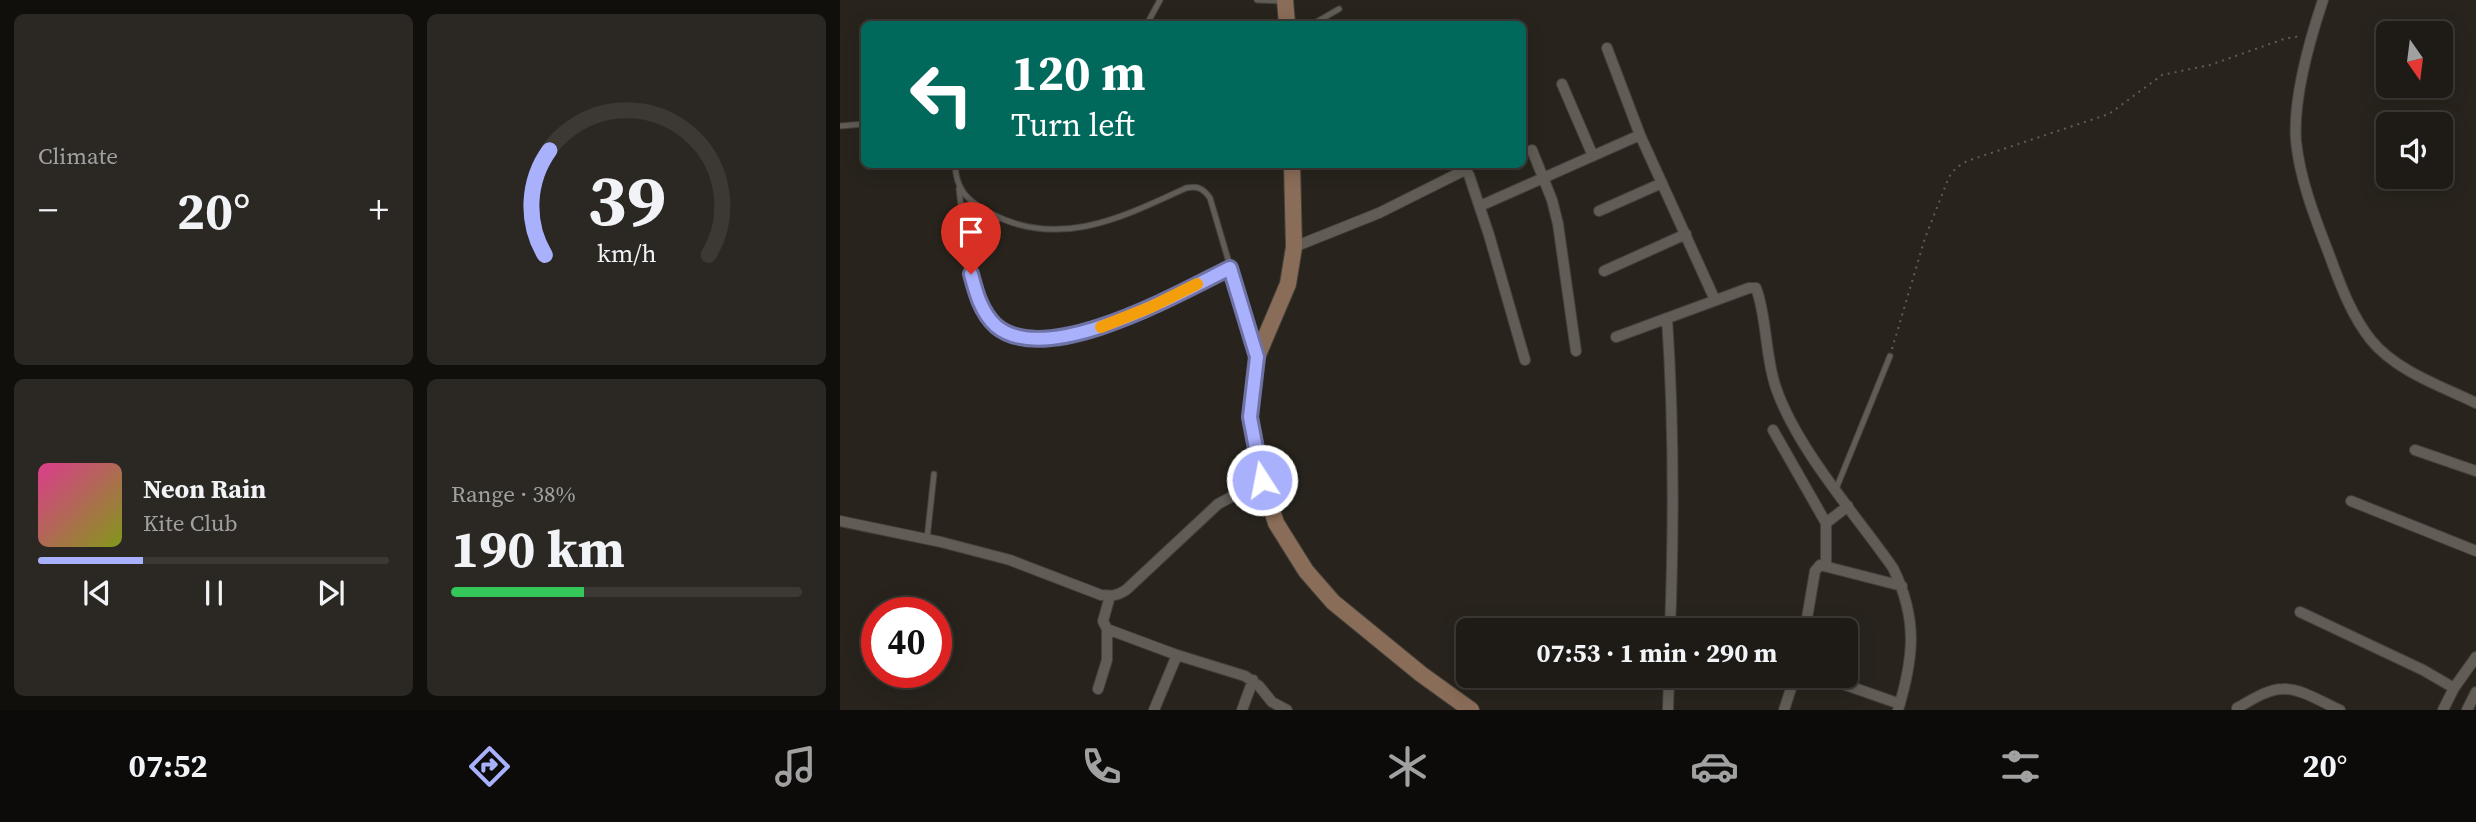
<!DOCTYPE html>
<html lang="en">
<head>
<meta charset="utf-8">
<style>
  :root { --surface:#1e1b16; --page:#2b2823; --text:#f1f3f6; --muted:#a1a1a1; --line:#3c3935; --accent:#a9b0fc }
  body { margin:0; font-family:"Source Serif 4",serif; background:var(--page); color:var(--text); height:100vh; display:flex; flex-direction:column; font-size:26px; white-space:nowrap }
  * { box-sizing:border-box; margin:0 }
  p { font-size:23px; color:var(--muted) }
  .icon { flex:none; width:38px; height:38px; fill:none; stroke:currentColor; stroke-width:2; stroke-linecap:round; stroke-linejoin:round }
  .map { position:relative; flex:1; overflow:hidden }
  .sheet { display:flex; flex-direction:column; gap:14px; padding:14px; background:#100f0c; width:840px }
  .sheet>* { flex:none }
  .guide { position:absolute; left:21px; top:21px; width:665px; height:147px; border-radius:10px; box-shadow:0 4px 18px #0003,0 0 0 2px var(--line); background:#00695c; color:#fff; overflow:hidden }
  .needle { width:46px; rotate:166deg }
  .tools { position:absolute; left:1536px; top:21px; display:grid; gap:14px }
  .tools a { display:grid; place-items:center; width:77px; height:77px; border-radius:10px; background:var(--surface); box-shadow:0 4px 18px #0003,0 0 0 2px var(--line); font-size:35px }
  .speed { position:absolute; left:21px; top:597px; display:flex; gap:14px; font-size:35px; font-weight:700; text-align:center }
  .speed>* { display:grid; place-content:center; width:91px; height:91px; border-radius:50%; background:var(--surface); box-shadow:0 4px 18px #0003,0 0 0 2px var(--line); line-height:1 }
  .speed .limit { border:10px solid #d22; background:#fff; color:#111 }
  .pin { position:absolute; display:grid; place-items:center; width:60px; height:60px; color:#fff; margin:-72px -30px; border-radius:50% 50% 50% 0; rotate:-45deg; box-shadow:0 0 7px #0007 }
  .pin .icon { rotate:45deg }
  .me { position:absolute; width:77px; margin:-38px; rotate:349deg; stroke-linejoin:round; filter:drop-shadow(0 0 5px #0008) }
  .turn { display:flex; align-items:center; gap:24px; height:147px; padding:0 35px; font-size:32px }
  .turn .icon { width:91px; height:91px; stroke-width:2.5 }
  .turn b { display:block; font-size:49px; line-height:60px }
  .big { font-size:52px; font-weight:700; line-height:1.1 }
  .sheet .tile { flex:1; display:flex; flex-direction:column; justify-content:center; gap:10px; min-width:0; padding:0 24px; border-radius:10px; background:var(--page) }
  .sheet .dial { align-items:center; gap:0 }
  .dial svg { height:182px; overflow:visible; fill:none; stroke:var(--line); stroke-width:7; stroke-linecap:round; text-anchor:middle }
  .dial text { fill:var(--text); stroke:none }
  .song { display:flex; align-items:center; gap:21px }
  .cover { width:84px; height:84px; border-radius:10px; background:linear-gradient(135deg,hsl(330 70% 55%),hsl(70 70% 35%)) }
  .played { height:7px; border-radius:4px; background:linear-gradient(90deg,var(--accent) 30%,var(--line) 30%) }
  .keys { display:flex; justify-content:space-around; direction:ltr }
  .heat { display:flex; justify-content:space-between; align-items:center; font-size:38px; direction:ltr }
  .charge { height:10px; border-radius:5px; background:linear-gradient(90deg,#34c759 38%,var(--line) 0) }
  .sheet .tiles { flex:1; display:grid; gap:14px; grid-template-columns:repeat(2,1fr) }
  .trip { position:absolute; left:616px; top:618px; width:402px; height:70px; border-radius:10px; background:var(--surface); box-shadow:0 4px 18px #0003,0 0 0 2px var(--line); font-weight:700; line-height:70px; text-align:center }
  .tabs { display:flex; height:112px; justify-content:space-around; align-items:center; background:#0c0b09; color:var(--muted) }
  .tabs .icon { width:49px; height:49px }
  .tabs .on { color:var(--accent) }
  .tabs b { font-size:32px; color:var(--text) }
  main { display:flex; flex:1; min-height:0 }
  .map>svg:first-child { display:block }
</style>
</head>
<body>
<main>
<section class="sheet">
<div class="tiles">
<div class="tile"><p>Climate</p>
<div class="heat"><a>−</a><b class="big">20°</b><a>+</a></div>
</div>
<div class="tile dial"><svg viewBox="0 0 100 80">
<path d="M14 69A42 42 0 1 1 86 69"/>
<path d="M14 69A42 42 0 0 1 16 23" stroke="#a9b0fc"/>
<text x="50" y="56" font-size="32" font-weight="700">39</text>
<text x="50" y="72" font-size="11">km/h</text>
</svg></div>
<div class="tile">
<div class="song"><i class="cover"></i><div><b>Neon Rain</b><p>Kite Club</p></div></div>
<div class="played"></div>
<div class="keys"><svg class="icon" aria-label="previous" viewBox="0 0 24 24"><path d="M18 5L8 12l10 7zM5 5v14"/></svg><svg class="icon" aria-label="pause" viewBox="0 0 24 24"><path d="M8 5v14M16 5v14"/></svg><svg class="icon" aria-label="next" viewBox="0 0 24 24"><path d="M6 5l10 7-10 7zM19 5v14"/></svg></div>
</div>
<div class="tile"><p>Range · 38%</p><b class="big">190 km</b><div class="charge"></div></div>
</div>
</section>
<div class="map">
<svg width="1636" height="710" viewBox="0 0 1636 710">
  <rect width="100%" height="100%" fill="#28241d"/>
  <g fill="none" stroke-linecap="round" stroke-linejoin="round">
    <g stroke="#44403b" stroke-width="7">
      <path id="lane" d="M417,0L442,1
        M307,24L320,0
        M473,24L499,9
        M0,126L24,124
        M115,164C116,191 128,201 150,213C219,250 283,217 346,188C358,186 363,188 370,198L415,351
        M119,189C124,225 124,284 145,314C192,381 337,294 390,268
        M127,248L159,218
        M996,489L1050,356
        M87,539L94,474"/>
    </g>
    <g stroke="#44403b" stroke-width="12">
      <path id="street" d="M1483,0C1470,39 1453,100 1456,141C1460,180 1475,218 1489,254C1500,284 1511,315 1531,340C1556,371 1601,386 1636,403
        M767,48L800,135L875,300
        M722,84L753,156
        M692,150L712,200L718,224L736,351
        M640,206L800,135
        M759,211L822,183
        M454,247L539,213L625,170L629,175L649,235L685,360
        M764,271L846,234
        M827,318C834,422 834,526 830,630
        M776,337L909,288H916C927,316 925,357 936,388C957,449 1016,515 1053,568C1078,619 1074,657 1058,710
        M933,430L986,523V565
        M1575,450L1636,471
        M1511,501L1636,551
        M0,521L101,542L170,560L261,595C271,596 277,596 286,590L378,504L423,480
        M986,523L1008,506
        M270,596L263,621L267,629L337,655L405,676L419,686L432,702L447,710
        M1460,612L1583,670L1614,688
        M965,630L975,571L980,565L1062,586
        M980,676L1060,704
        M258,689L267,660V629
        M1397,708C1410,701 1427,689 1443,689C1461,688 1483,703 1500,710
        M314,710L337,655
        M402,710L413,680
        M828,710L829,676
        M944,710L955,676
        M1603,710L1614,688L1636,657
        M1627,710L1636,692"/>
    </g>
    <g stroke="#44403b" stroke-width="18">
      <path id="secondary" d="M445,0L447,24
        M452,164L454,247L448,284L417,357L410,417L420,472L436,523L466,571L493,602L581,674L631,710"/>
    </g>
    <path stroke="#605c56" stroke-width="2" stroke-dasharray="2 5" stroke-linecap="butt" d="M1052,349L1085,238L1109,177L1116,168L1127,161L1269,114L1322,75L1370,65L1444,39L1460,36"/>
    <use href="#lane" stroke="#615c55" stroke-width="5"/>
    <use href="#street" stroke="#615c55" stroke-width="10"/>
    <use href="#secondary" stroke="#8a6d58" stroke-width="16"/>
  </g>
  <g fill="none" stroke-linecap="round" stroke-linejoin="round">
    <g stroke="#6e72a4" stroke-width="18">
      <path id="route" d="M131,274C136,293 141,312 156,326C207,369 341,292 390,268L417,357L410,417L422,480"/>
    </g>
    <use href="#route" stroke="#a9b0fc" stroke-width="12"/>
    <path stroke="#f59e0b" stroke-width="12" d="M261,327L311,307L357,284"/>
  </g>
</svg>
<div class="tools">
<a><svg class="needle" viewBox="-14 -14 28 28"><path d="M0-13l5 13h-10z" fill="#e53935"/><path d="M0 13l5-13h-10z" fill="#a1a1a1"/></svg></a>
<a><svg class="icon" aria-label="sound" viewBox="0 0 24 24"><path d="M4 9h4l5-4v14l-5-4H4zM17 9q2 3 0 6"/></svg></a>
</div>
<div class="speed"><div class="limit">40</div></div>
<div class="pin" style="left:131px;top:274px;background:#d93025"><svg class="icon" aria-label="arrive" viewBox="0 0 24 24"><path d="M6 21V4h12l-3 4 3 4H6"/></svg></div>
<svg class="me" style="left:422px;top:480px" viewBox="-20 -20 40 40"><circle r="17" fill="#a9b0fc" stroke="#fff" stroke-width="3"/><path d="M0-11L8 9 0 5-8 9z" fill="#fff"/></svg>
<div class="trip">07:53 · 1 min · 290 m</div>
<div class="guide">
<div class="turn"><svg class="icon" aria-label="left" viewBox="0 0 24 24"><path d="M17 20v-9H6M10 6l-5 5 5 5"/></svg><div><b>120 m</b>Turn left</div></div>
</div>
</div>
</main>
<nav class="tabs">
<b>07:52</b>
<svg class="icon on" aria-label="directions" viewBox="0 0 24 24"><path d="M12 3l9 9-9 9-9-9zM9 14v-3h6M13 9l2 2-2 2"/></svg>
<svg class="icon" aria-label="music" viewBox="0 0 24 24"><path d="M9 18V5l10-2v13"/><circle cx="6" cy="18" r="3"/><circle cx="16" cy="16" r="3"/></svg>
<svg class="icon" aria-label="phone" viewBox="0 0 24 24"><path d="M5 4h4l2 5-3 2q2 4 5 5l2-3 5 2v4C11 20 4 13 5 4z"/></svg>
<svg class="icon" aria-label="climate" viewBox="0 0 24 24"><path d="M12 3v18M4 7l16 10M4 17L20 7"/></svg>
<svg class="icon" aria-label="car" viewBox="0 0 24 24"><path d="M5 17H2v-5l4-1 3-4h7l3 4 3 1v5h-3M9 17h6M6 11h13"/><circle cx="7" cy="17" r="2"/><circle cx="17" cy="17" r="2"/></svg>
<svg class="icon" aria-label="filters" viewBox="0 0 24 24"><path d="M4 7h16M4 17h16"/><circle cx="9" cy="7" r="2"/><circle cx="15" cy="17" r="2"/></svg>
<b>20°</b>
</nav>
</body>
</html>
